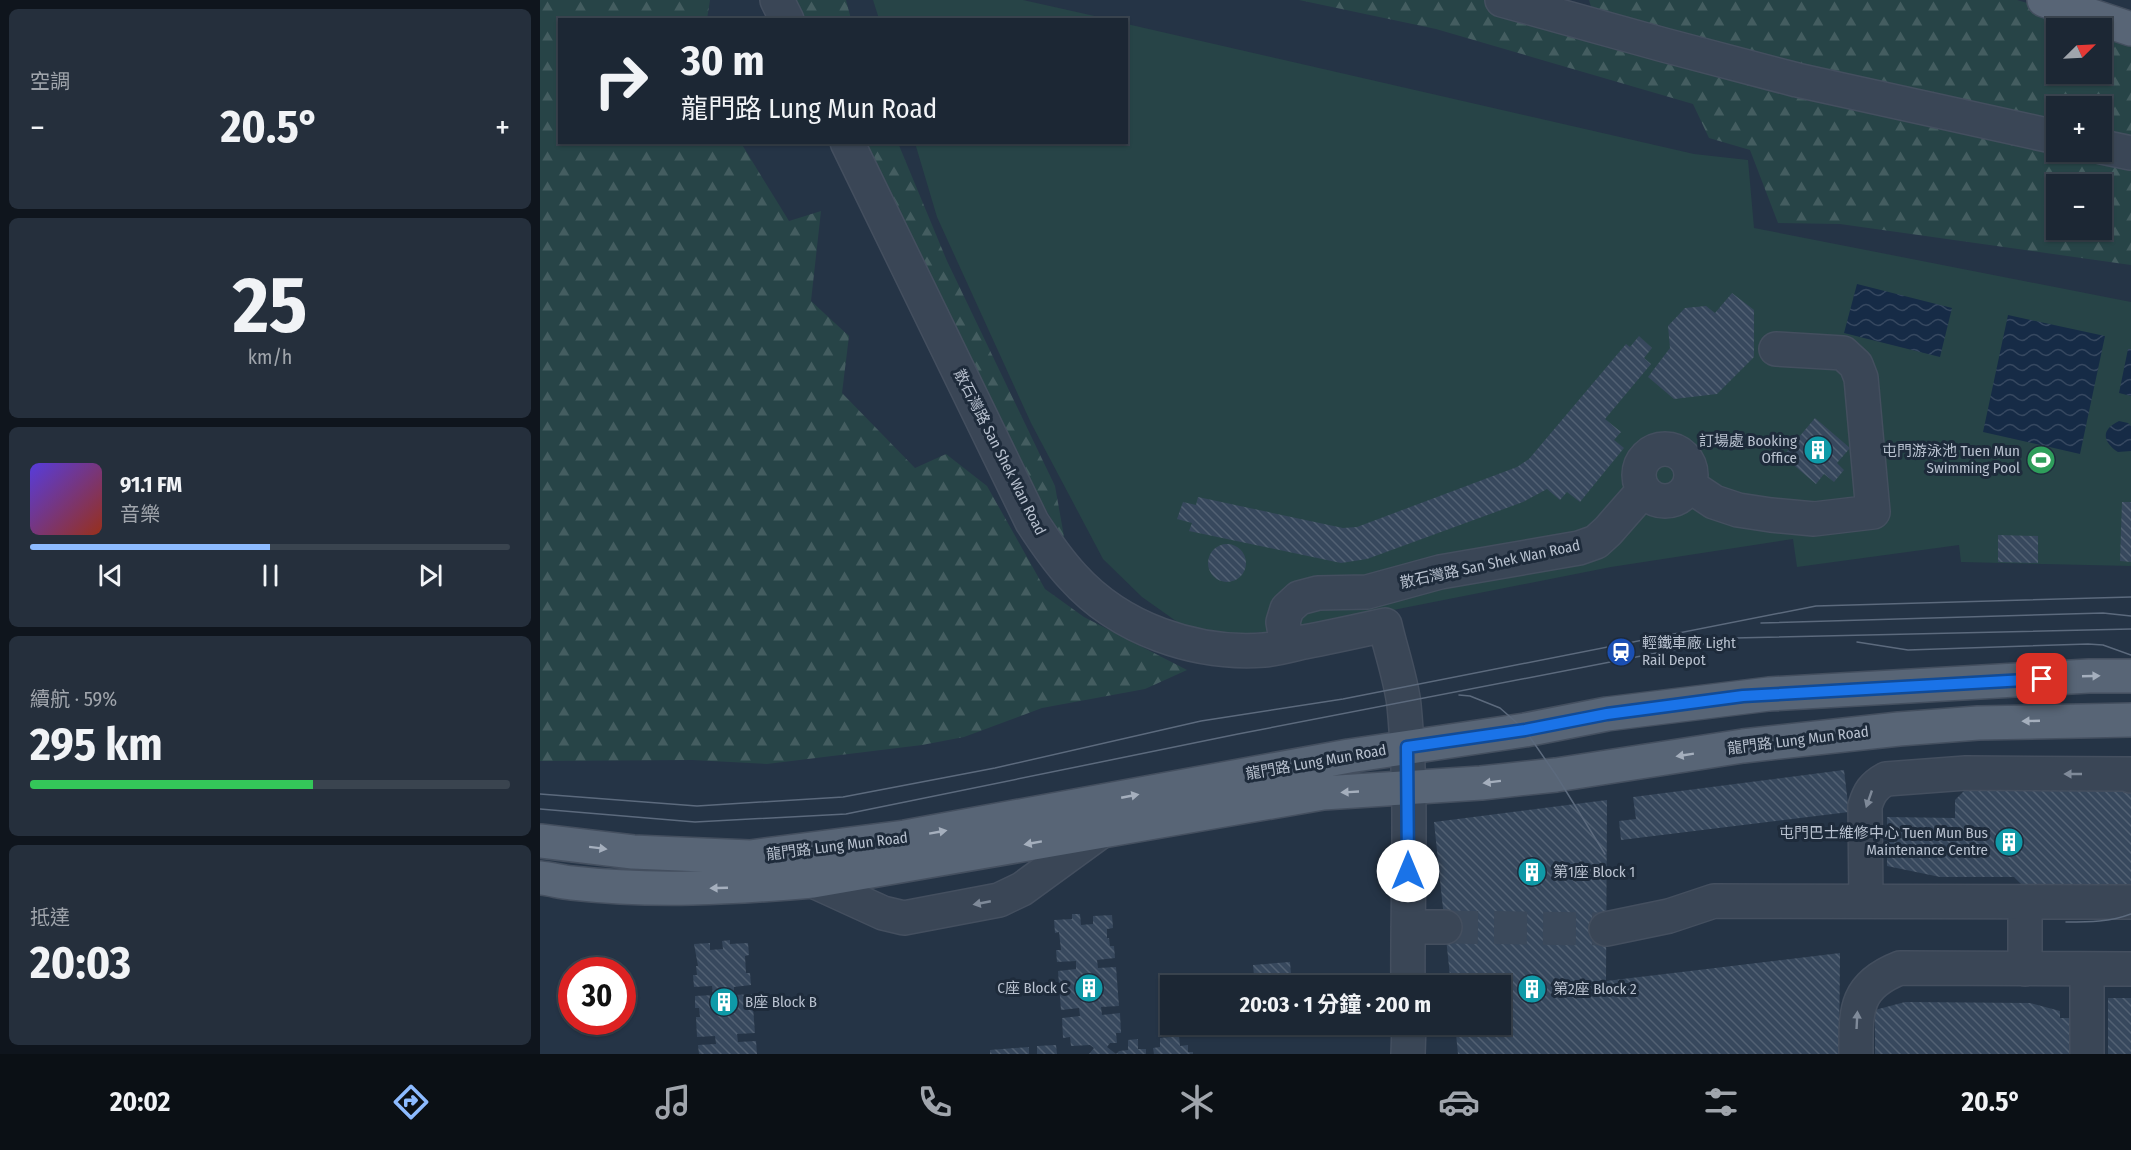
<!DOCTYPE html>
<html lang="zh-TW">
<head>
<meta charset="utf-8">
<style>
  :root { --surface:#1c2734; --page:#252f3c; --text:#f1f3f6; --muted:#a0a5ac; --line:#3a444f; --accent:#8dbbff }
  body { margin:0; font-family:"Fira Sans Condensed","Noto Sans TC",sans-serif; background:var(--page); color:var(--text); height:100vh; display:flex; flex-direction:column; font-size:22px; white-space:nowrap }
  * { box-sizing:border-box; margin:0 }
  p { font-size:20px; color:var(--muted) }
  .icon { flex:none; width:33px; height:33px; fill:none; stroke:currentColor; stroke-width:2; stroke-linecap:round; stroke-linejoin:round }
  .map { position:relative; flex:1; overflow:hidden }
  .details { display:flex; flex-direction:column; gap:9px; padding:9px; background:#0f151d; width:540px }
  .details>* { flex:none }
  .hud { position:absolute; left:18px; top:18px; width:570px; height:126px; border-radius:0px; box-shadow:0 2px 4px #0004,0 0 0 2px var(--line); background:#1c2734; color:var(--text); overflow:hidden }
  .needle { width:39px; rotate:66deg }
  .buttons { position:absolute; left:1506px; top:18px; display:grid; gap:12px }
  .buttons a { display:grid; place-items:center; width:66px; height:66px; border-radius:0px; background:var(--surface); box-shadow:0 2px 4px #0004,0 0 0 2px var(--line); font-size:30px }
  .speed { position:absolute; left:18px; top:957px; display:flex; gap:12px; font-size:30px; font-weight:700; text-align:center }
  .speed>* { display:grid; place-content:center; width:78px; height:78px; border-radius:50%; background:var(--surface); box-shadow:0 2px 4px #0004,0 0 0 2px var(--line); line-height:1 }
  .speed .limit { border:9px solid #d22; background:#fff; color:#111 }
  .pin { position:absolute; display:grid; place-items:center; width:51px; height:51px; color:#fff; margin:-26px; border-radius:12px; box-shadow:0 3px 9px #0006 }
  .me { position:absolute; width:66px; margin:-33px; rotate:0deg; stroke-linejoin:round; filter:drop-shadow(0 0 4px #0008) }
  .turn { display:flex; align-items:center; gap:21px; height:126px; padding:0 24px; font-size:27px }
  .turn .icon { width:78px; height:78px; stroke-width:2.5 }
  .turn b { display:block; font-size:42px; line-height:51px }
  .big { font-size:45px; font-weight:700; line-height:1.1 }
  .details .card { flex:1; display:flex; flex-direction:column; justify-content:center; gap:9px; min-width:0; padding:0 21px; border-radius:9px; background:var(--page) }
  .details .dial { align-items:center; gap:0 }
  .dial b { font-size:78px; line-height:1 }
  .song { display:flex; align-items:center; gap:18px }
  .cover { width:72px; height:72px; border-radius:9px; background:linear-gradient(135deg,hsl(250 70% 55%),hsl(10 70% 35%)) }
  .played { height:6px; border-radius:3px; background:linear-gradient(90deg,var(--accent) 50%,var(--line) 50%) }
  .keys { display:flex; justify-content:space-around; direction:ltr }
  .heat { display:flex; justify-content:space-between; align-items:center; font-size:33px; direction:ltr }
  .charge { height:9px; border-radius:4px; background:linear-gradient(90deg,#34c759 59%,var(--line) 0) }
  .trip { position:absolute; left:620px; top:975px; width:351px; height:60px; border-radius:0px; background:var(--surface); box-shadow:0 2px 4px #0004,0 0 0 2px var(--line); font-weight:700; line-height:60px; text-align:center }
  .tab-bar { display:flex; height:96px; justify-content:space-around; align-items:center; background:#0b1015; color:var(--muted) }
  .tab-bar .icon { width:42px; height:42px }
  .tab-bar .selected { color:var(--accent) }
  .tab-bar b { font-size:27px; color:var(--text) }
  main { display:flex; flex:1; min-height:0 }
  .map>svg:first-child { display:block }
</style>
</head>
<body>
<main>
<section class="details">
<div class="card"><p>空調</p>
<div class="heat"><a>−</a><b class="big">20.5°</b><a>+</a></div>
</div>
<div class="card dial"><b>25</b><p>km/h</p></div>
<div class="card">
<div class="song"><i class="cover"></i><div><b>91.1 FM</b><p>音樂</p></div></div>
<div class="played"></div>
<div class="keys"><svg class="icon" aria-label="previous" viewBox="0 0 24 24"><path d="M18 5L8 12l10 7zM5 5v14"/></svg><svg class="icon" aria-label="pause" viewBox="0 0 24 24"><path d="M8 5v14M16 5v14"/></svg><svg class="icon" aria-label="next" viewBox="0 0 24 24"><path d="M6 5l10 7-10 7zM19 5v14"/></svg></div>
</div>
<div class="card"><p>續航 · 59%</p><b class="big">295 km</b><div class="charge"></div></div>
<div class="card"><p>抵達</p><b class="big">20:03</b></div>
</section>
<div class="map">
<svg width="1591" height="1054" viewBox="0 0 1591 1054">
  <defs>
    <pattern id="forest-firs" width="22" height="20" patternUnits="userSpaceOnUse" patternTransform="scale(1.5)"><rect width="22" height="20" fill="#274447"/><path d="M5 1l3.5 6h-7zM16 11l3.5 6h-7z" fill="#445d60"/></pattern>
    <pattern id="water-waves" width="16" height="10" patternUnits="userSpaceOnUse" patternTransform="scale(1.5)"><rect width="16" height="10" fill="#162b46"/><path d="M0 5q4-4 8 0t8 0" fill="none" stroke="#364860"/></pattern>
    <pattern id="building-back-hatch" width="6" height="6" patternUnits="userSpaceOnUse" patternTransform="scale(1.5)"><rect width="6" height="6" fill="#37485d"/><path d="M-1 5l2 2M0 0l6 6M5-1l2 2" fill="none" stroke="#526173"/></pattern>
  </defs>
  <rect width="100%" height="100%" fill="#253446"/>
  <path fill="url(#forest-firs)" fill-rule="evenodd" d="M0,0H170L167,19L20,20V142L201,143L249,221L281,211L271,301L309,336L302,393L375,468L406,454L447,486L505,589L544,617L647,670L605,689L502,708L424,737L382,745L227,764L152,760L0,761Z
    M252,0H306L311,19H260Z
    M759,0H945L1058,30L1049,0H1477L1548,21L1591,43V265L1300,224L1238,223L1210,150L1169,138L1153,104L896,29ZM1516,28H1562V74H1516ZM1516,106H1562V152H1516ZM1516,184H1562V230H1516Z
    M321,143H358L407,261L515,486L525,542L489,481Z"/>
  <path fill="#274447" d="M333,0H483L568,19H339Z
    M587,24L1154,154L1208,160L1214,228L1591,302V566L1421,562L1419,545L1257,567L1253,539L1071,567L752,630L698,634L643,626L602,597L563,559L491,423L397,217L375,143L586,142Z"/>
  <path fill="url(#water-waves)" d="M1317,284L1412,308L1400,357L1304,333Z
    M1468,315L1565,336L1540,454L1443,432Z
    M1588,349H1591V396L1579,393Z
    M1579,421L1588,423L1591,426V451L1578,452C1563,442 1560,430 1579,421Z"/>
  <path fill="url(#building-back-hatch)" d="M1192,293L1214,310V357L1177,394L1134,399L1108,377L1130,348L1128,326L1145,308L1166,306L1175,313Z
    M1099,336L1112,348L1104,358L1111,364L1065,419L1081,432L1074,440L1084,448L1040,502L1027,492L1020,500L1007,489L983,502L827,559L801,563L649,531L652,523L637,519L643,502L656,505L658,497L803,528L817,527L977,467L989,459L1086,344L1090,347Z
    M1275,418L1310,448L1297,463L1304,470L1294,482L1284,474L1276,484L1243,456Z
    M1582,502H1591V562L1580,561Z
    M1458,535L1498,536V563L1458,562Z
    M668 563a19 19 0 1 1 38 0a19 19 0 1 1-38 0Z
    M1304,770L1309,812L1081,840L1079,821L1096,819L1093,797Z
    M1431,784L1584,785L1591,792V890H1487L1474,877H1400L1347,866V817L1415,818V800Z
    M1067,800L1066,981L1300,953L1299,1054H918L915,1024H960V986H911L894,822Z
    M532,914H540L541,925L553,924V916L572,915L573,928L567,929V938H569L570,946H574L575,958L557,960L558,968L576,967L579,1006L561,1007L562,1015L580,1013L581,1033H576L577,1043H570L567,1047L576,1054H549L554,1048L550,1045L531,1046L530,1037L523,1038L522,1018L540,1016L539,1008L521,1010L518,971L536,969V961L517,962L516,950H521L519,932L515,933L514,920L532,919Z
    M190,940V944L208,943L209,955L205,956L206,973H210L211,985L194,987V995L212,994L215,1033L197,1034L198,1042L216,1041L217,1054H159L158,1045L176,1044L175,1036L157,1037L156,1017H160L159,1008H155V996L173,995L172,986L154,987L153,975H157L156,966H158L154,944L170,943V950L183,949L182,941Z
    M750,962L752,986H715L713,965Z
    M1568,998H1591V1054H1568Z
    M1365,1002L1490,1003L1520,1011V1018H1537V1054H1335V1010Z
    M639,1036L640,1046L648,1045V1052H653V1054H614L613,1048L620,1047V1038Z
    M598,1039V1049H606V1054H576L579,1051L588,1050V1040Z
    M516,1045L517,1054H497V1046Z
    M489,1047V1054H450V1050Z"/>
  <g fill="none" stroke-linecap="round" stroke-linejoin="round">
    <path stroke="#3b495b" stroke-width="33" stroke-dasharray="33 16" stroke-linecap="butt" d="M905,927L1066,929"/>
    <g stroke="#444f5f" stroke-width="36">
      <path id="minor" d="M237,0L247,20
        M962,0L1124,45L1257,80L1516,137
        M307,142L492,522C505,542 517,560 533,577C580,629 655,655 724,650C737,649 751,645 764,642C791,637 818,631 845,625C851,651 861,679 864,705C873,798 867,892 868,986
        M1562,147L1591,153
        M1099 475a26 26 0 1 1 52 0a26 26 0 1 1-52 0Z
        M1150,486L1174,502L1198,510L1231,515L1274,519L1333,512L1321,378L1316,365L1303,353L1236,349
        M747,646L743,622L747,609L759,598L778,593L827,592L900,572L1039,548L1056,542L1068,531L1103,491
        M273,881L343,913L364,918L459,900L482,889L563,830
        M1326,901L1325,806C1329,793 1333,786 1346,779L1426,773L1589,774L1591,776
        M1485,902V969
        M868,927H905
        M1066,929L1129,916L1174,901L1591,902
        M868,1054L869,1024
        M1316,1054C1316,1011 1314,986 1360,968L1591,969
        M1547,1054V969"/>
    </g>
    <g stroke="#444f5f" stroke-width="36">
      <path id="major" d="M1504,0L1591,29
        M0,841L93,852L210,857L365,837L809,756L985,730L1067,714L1229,694L1549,676H1591
        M0,878C11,879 21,882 32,883C112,892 193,888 273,881L783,793L941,783L1016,775L1203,746L1359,729L1438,723L1591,720"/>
    </g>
    <use href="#minor" stroke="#3a4656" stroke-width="33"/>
    <use href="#major" stroke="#586576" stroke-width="33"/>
    <path stroke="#5c6a7d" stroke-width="1.5" d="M1221,623L1563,613L1591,616
      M1317,642L1368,650L1548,644L1563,645L1591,655
      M919,695L930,696L960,708L985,730L1016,775L1065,854
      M0,794L157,806L303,797L455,768L661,721L803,699L1276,606L1591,597
      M0,809L155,822L306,814L698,734L1194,638L1591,629
      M1526,922C1549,922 1570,922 1591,914"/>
  </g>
  <defs><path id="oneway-solid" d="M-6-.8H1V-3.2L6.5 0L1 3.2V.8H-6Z" transform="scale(1.5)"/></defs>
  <g fill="#a5afbd">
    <use href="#oneway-solid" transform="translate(1551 676) rotate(-2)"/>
    <use href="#oneway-solid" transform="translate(1491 721) rotate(178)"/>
    <use href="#oneway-solid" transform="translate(1145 755) rotate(171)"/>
    <use href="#oneway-solid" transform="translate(952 782) rotate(173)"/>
    <use href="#oneway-solid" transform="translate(810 792) rotate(177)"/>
    <use href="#oneway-solid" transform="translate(590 796) rotate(-11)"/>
    <use href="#oneway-solid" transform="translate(398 832) rotate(-10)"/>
    <use href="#oneway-solid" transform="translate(493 843) rotate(170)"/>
    <use href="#oneway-solid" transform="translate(58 848) rotate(7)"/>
    <use href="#oneway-solid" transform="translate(179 888) rotate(178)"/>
  </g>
  <g fill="#7f8a99">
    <use href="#oneway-solid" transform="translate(1533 774) rotate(-180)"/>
    <use href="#oneway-solid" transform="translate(1329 799) rotate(109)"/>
    <use href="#oneway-solid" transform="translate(442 903) rotate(169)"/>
    <use href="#oneway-solid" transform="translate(1317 1020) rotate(-87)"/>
  </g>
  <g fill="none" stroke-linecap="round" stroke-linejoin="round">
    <g stroke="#114b97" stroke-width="15">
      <path id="route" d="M868,871L867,747L985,730L1067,714L1203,696L1502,679"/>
    </g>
    <use href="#route" stroke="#1a73e8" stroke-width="10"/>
  </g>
  <defs>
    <g id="building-disc" transform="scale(1.5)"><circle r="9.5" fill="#0f9aa8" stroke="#1e2b3b"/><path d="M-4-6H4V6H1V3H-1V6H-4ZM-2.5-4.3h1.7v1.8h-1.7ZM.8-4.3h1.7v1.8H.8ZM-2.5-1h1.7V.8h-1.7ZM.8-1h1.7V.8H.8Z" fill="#fff"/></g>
    <g id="stadium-disc" transform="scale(1.5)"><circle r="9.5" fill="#2e9e5b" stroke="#1e2b3b"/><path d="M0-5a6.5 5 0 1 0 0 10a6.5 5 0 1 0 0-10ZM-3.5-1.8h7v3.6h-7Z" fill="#fff"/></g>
    <g id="station-disc" transform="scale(1.5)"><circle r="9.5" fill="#1a4fb4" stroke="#1e2b3b"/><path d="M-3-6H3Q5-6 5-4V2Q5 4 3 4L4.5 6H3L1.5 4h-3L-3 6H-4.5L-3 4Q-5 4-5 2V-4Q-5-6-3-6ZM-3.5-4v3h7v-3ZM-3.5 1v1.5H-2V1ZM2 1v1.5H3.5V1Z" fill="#fff"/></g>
  </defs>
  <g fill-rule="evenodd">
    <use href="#building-disc" x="1278" y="450"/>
    <use href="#stadium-disc" x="1501" y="460"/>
    <use href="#station-disc" x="1081" y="652"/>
    <use href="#building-disc" x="1469" y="842"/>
    <use href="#building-disc" x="992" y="872"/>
    <use href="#building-disc" x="549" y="988"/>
    <use href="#building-disc" x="992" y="989"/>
    <use href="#building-disc" x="184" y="1002"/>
  </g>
  <g text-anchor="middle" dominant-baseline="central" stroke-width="6" stroke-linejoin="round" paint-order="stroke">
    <g font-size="15" fill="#b8c1cf" stroke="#1e2b3b" text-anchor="end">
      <text x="1257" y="441">訂場處 Booking<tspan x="1257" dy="17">Office</tspan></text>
      <text x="1480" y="451">屯門游泳池 Tuen Mun<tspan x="1480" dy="17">Swimming Pool</tspan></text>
      <text x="1102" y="643" text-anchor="start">輕鐵車廠 Light<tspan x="1102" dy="17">Rail Depot</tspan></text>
      <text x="1448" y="833">屯門巴士維修中心 Tuen Mun Bus<tspan x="1448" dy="17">Maintenance Centre</tspan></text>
      <text x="1013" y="872" text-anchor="start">第1座 Block 1</text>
      <text x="528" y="988">C座 Block C</text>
      <text x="1013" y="989" text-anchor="start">第2座 Block 2</text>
      <text x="205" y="1002" text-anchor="start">B座 Block B</text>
    </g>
    <g font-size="15" fill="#b8c1cf" stroke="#1e2b3b">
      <text transform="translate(460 452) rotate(63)">散石灣路 San Shek Wan Road</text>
      <text transform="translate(950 564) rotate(-12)">散石灣路 San Shek Wan Road</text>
      <text transform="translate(1258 740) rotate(-7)">龍門路 Lung Mun Road</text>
      <text transform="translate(776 762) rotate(-10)">龍門路 Lung Mun Road</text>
      <text transform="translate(297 846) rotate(-7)">龍門路 Lung Mun Road</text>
    </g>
  </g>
</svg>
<div class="buttons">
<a><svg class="needle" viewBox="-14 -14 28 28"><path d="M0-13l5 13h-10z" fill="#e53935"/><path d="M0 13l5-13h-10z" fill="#a0a5ac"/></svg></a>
<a>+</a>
<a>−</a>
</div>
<div class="speed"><div class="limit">30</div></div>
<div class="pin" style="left:1502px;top:679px;background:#d93025"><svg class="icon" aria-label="arrive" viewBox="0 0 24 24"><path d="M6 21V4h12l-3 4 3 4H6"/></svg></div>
<svg class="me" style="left:868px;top:871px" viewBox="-20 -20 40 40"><circle r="19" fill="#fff"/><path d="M0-13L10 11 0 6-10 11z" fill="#1a73e8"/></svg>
<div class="trip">20:03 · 1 分鐘 · 200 m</div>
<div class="hud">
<div class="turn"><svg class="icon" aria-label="right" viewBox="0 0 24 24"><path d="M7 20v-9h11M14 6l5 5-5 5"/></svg><div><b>30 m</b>龍門路 Lung Mun Road</div></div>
</div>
</div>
</main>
<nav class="tab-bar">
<b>20:02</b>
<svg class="icon selected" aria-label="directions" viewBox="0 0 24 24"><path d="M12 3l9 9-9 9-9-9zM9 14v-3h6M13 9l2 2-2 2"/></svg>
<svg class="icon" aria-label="music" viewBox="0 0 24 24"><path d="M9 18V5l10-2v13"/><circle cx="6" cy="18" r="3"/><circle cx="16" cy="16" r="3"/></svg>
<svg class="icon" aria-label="phone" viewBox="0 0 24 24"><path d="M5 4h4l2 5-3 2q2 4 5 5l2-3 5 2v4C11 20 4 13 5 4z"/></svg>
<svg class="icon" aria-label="climate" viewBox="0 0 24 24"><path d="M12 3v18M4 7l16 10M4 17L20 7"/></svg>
<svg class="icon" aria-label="car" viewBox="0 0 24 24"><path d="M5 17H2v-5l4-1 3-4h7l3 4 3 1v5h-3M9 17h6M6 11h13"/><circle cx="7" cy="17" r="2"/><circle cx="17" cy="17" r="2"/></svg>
<svg class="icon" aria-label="filters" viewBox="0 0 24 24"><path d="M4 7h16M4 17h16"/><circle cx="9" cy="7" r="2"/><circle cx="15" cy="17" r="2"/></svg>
<b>20.5°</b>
</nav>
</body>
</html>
